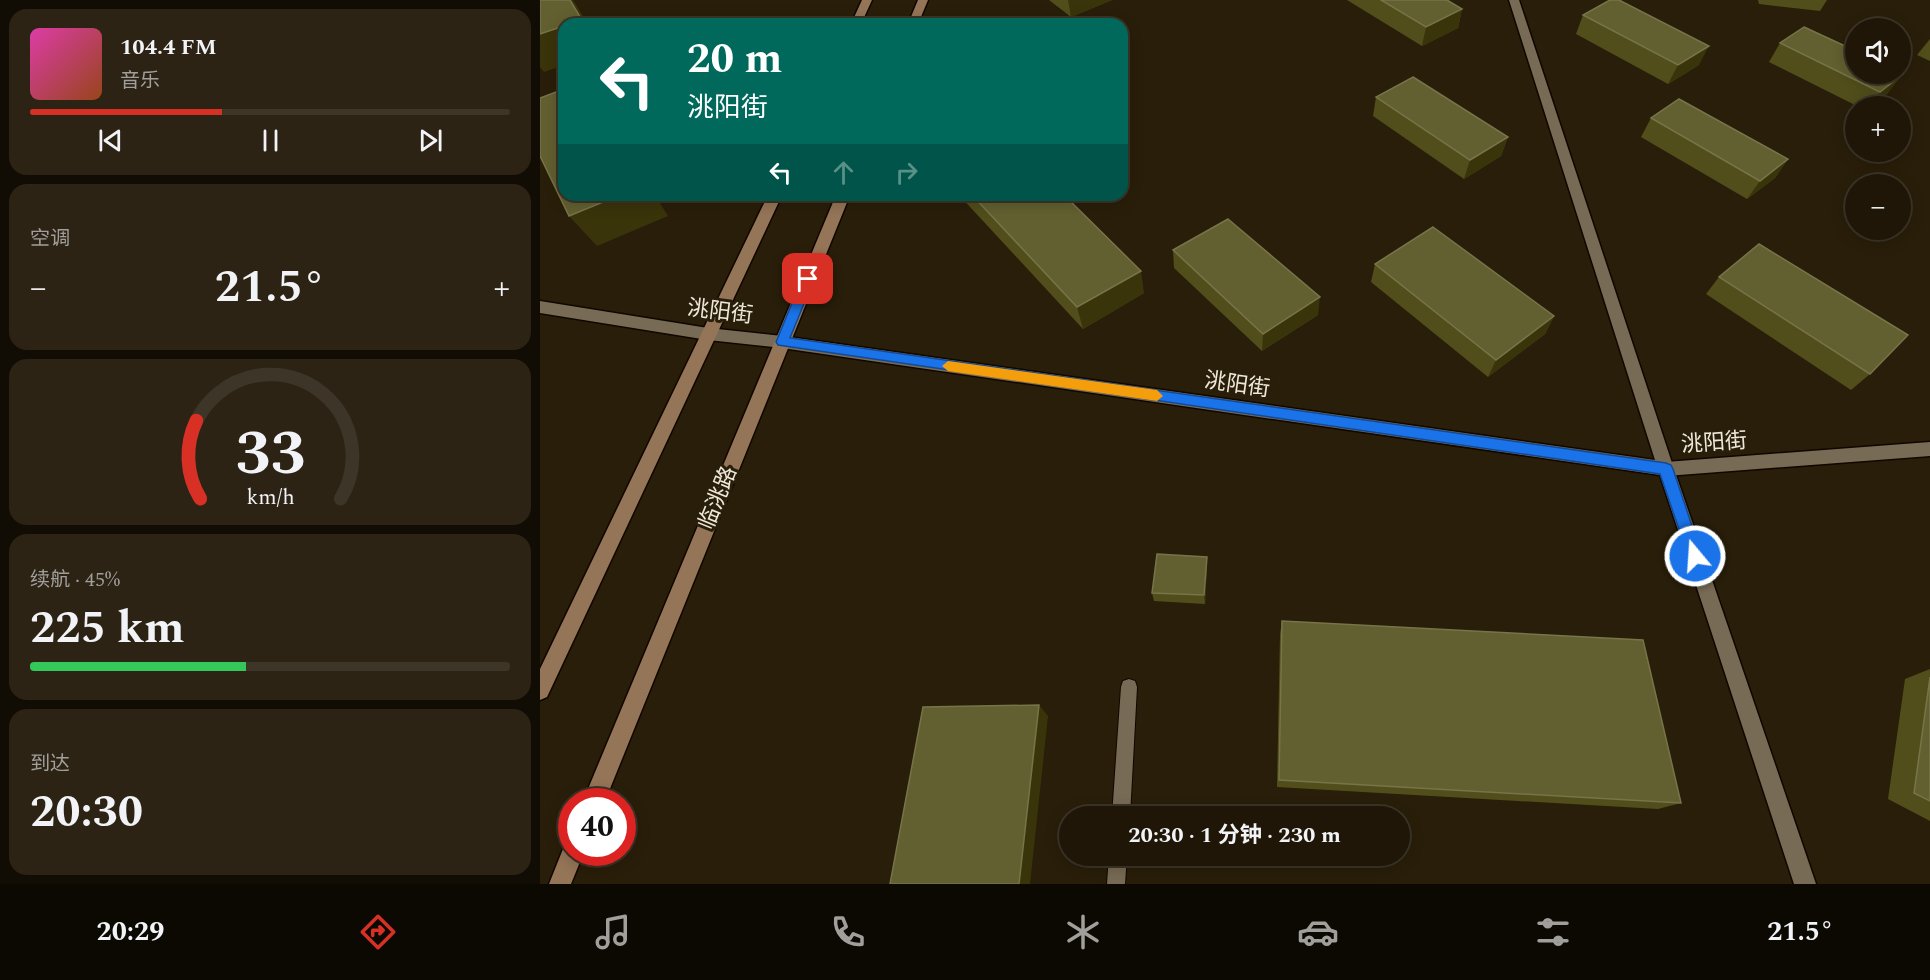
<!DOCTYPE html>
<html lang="zh">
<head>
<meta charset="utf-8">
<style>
  :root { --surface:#1f1607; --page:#2c2315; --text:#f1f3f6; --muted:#a19f9b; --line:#3c3528; --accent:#d93025 }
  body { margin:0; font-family:Spectral,"Noto Sans SC",serif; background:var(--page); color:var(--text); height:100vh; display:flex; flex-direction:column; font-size:22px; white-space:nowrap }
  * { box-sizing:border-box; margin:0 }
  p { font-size:20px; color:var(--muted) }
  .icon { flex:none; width:33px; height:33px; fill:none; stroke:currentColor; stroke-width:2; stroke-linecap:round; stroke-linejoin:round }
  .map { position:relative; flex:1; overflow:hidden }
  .side { display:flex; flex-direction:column; gap:9px; padding:9px; background:#110c04; width:540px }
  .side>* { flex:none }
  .guide { position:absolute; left:18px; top:18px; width:570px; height:183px; border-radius:18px; box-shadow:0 3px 15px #0003,0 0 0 2px var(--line); background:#00695c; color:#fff; overflow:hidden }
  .controls { position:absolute; left:1305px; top:18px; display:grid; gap:12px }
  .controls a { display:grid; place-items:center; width:66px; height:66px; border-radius:50%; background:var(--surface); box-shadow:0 3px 15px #0003,0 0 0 2px var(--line); font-size:30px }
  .speed { position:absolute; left:18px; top:788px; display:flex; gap:12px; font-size:30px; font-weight:700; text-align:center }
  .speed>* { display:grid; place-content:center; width:78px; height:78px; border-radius:50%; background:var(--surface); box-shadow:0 3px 15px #0003,0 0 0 2px var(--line); line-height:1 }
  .speed .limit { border:9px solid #d22; background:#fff; color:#111 }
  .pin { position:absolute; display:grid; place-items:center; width:51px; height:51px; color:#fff; margin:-26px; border-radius:12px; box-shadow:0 3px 9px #0006 }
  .me { position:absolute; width:66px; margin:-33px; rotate:342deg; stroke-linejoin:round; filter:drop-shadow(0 0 4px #0008) }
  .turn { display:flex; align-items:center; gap:21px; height:126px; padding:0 30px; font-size:27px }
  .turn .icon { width:78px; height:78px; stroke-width:2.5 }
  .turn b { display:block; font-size:42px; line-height:51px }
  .lanes { display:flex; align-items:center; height:57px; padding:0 30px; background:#0003; justify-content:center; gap:30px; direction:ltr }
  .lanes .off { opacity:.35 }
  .big { font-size:45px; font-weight:700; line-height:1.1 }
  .side .card { flex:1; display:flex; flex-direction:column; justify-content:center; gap:9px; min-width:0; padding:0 21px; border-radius:18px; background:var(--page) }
  .side .dial { align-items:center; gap:0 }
  .dial svg { height:156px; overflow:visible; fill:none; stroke:var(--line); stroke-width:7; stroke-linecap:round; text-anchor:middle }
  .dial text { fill:var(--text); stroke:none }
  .song { display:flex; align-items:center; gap:18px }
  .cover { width:72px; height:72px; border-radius:9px; background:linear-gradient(135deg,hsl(320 70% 55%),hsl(20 70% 35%)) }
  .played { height:6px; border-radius:3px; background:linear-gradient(90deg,var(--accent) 40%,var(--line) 40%) }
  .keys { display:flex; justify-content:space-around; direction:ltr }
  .heat { display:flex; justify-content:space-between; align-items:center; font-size:33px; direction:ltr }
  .charge { height:9px; border-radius:4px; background:linear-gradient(90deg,#34c759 45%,var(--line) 0) }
  .trip { position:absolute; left:519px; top:806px; width:351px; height:60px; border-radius:30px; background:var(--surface); box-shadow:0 3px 15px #0003,0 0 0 2px var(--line); font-weight:700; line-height:60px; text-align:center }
  .tab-bar { display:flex; height:96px; justify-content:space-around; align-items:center; background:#0c0903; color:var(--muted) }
  .tab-bar .icon { width:42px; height:42px }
  .tab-bar .active { color:var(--accent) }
  .tab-bar b { font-size:27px; color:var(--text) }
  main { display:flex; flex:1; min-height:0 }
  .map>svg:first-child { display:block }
</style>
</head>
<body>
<main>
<section class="side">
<div class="card">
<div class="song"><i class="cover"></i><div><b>104.4 FM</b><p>音乐</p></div></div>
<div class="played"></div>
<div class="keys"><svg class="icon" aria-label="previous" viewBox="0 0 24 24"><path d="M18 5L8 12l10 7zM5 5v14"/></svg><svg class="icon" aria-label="pause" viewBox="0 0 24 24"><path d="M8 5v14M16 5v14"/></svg><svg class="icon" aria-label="next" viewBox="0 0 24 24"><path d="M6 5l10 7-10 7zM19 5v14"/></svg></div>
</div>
<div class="card"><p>空调</p>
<div class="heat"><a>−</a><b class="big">21.5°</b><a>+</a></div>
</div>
<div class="card dial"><svg viewBox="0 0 100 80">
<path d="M14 69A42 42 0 1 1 86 69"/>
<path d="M14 69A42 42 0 0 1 12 29" stroke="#d93025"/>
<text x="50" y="56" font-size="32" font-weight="700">33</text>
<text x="50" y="72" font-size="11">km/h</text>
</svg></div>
<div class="card"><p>续航 · 45%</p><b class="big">225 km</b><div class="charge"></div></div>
<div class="card"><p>到达</p><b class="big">20:30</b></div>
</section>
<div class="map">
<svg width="1390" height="884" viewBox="0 0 1390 884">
  <rect width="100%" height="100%" fill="#291e09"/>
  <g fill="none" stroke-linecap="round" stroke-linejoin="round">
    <g stroke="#110700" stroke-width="2">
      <path id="service" d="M589,679L595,681L597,687L590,816H572L581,687L583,681Z
        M569,855H587L585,884H567Z"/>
    </g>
    <g stroke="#110700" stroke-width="3">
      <path id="minor" d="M1390,442V456L1126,476L1120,474L1118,469L1120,464L1126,462Z"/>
    </g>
    <g stroke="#110700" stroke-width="3">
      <path id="tertiary" d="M969,0H979L1134,469L1276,884H1254L1120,475L242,348L168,340L0,313V301L168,328L242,336L1115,460Z"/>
    </g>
    <g stroke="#110700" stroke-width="3">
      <path id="secondary" d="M322,0H332L321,24H311Z
        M378,0H388L378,24H368Z
        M228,195H242L7,697L0,700V669Z
        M296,195H310L65,801H43Z
        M32,842V852H44L31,884H9L25,844Z"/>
    </g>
    <use href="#service" fill="#786b55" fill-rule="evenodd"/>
    <use href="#minor" fill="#786b55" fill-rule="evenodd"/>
    <use href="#tertiary" fill="#786b55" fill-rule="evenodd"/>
    <use href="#secondary" fill="#957558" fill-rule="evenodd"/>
  </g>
  <path fill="#514e1b" d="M509,0H572L531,17Z
    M807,0H907L922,9L918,28L882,46Z
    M1218,0H1287L1280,11L1219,4Z
    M1043,15L1159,65L1128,84L1036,34Z
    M1390,39V61L1377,55Z
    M1240,43L1348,93L1330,106H1317L1229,62Z
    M836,97L968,137L961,156L924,179L833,116Z
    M1111,118L1248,159L1235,178L1207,199L1101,137Z
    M419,195H524L604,293L543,329Z
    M633,250L778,315L722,351L634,268Z
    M835,264L1014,316L1005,334L948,377L831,282Z
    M1179,277L1330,374L1311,390L1166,294Z
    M667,557V566L665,604L614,601L612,593Z
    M742,621L1141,803L1118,809L737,787L740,634Z
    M1390,669V821L1348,799L1365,679Z"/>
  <path fill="#3a340b" d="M30,0H33L48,24H30Z
    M528,0H572L531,17Z
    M922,9L918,28L882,46L886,27Z
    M24,26V65L4,72L0,67V34Z
    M1169,46L1159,65L1128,84L1138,65Z
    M1363,74L1348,93L1330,106H1328L1340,92Z
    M968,137L961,156L924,179L930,160Z
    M1248,159L1235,178L1207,199L1220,181Z
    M80,195H115L128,216L57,246L29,216Z
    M601,271L604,293L543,329L537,307Z
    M780,297L778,315L722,351L723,334Z
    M1014,316L1005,334L948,377L956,360Z
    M667,557V566L665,604L664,595Z
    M499,705L508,716L490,884H479Z"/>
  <path fill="#625f30" stroke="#78744a" stroke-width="1.5" d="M0,0H30L42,20L30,24H24V26L0,34Z
    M841,0H907L922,9L886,27Z
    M1070,0H1079L1169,46L1138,65L1043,15Z
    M1264,27L1316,51V74H1360V73L1363,74L1340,92L1240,43Z
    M873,77L968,137L930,160L836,97Z
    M24,89V195H80L29,216L0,156V98Z
    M1139,99L1248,159L1220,181L1111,118Z
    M432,195H524L601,271L537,307Z
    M688,219L780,297L723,334L633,250Z
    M893,227L1014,316L956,360L835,264Z
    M1219,244L1368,335L1330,374L1179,277Z
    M617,554L667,557L664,595L612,593Z
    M742,621L1103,640L1141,803L739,780Z
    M1390,677V801L1374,793Z
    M499,705L479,884H350L383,707Z"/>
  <path fill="#1a73e8" stroke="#114b97" stroke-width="1.5" d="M268,274L274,279L250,338L1126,463L1131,465L1133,469L1162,556L1160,561L1155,563L1150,561L1120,474L238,345L236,342L262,279Z"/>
  <path fill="#f59e0b" d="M408,361L617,390L623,396L617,401L408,371L402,366Z"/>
  <g text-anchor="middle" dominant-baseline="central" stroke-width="6" stroke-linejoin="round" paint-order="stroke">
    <g font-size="22" fill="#eee7da" stroke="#291e09">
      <text transform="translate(180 312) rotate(7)">洮阳街</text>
      <text transform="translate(697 385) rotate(8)">洮阳街</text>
      <text transform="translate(1174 443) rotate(-4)">洮阳街</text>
      <text transform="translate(178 498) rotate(-68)">临洮路</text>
    </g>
  </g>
</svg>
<div class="controls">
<a><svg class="icon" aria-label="sound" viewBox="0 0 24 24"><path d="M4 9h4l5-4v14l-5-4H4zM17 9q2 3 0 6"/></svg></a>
<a>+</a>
<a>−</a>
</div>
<div class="speed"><div class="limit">40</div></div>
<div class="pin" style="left:268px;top:279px;background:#d93025"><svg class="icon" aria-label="arrive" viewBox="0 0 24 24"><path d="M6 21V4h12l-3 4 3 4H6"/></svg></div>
<svg class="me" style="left:1155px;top:556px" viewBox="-20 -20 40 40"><circle r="17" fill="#1a73e8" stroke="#fff" stroke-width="3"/><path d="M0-11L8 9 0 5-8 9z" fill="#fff"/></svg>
<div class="trip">20:30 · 1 分钟 · 230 m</div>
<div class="guide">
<div class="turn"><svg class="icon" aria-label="left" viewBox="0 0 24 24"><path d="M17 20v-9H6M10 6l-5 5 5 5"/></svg><div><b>20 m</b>洮阳街</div></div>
<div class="lanes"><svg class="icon" aria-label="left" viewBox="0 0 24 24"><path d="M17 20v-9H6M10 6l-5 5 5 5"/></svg><svg class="icon off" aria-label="ahead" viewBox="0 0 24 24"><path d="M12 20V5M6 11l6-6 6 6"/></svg><svg class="icon off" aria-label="right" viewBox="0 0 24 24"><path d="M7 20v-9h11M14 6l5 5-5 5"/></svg></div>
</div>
</div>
</main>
<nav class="tab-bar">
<b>20:29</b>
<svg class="icon active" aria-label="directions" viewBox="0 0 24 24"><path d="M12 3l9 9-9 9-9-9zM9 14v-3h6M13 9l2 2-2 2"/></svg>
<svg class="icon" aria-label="music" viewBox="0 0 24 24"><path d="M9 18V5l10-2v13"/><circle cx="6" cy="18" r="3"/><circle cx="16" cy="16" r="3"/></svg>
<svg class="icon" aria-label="phone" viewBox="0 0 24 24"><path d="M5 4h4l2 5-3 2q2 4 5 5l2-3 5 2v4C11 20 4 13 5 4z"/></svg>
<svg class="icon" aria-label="climate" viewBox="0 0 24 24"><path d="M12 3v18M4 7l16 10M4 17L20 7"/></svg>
<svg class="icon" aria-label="car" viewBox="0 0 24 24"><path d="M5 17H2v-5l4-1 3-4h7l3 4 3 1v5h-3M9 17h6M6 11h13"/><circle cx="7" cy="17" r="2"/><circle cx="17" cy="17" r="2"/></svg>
<svg class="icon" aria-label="filters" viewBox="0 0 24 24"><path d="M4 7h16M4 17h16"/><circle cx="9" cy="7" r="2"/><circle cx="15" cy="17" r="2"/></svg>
<b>21.5°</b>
</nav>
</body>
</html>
